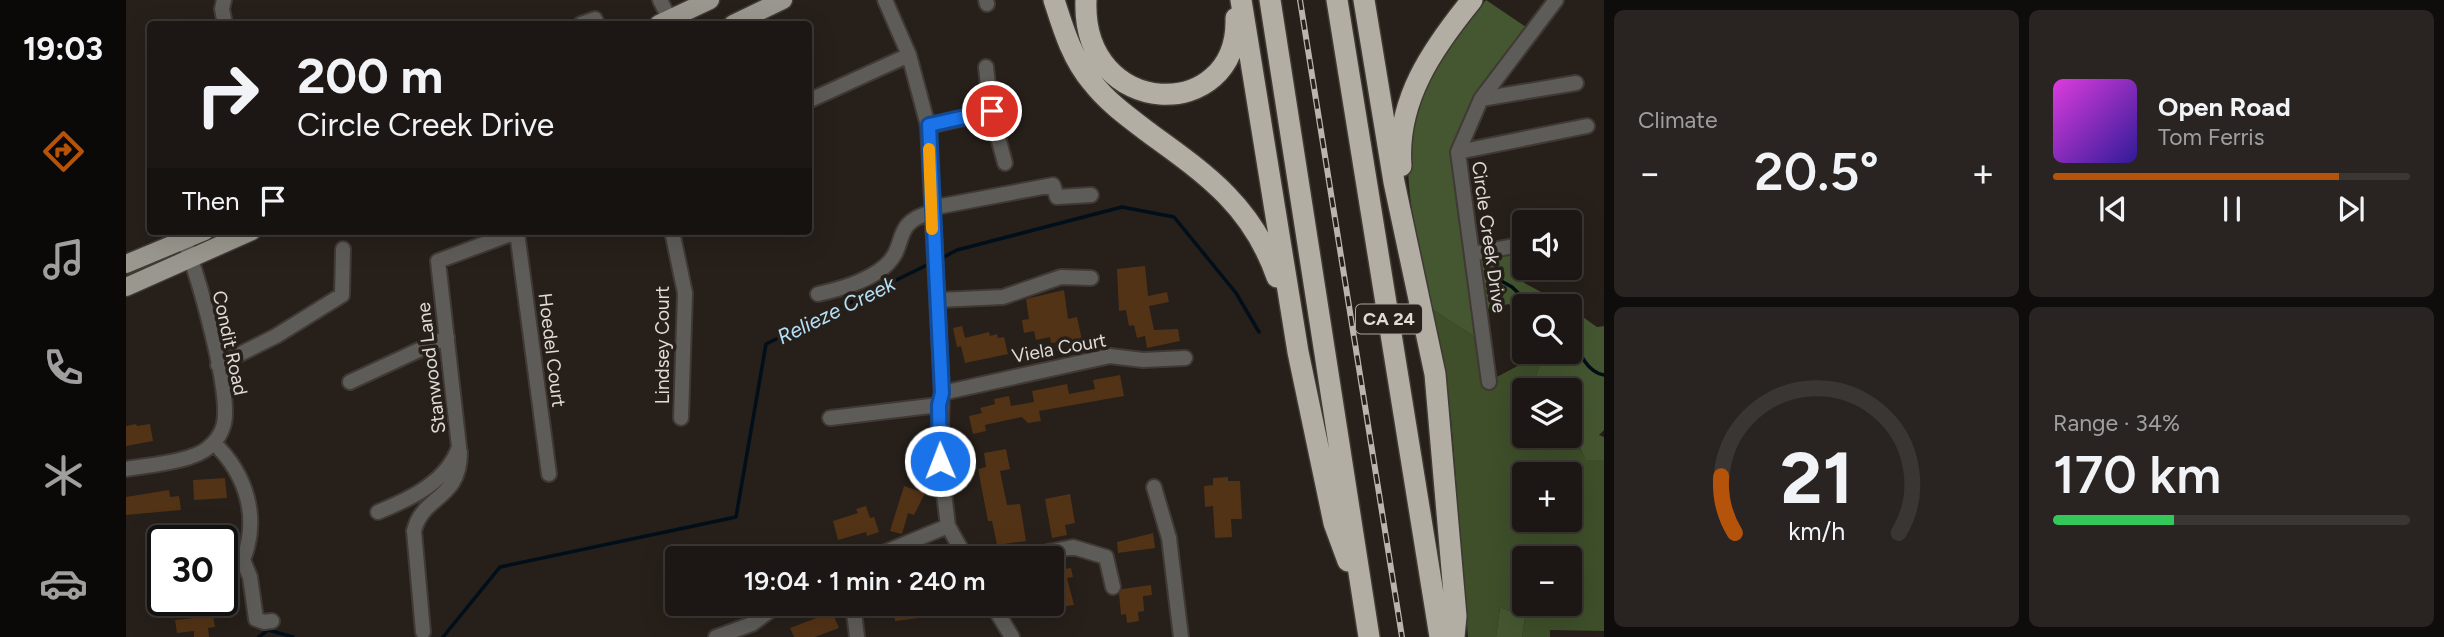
<!DOCTYPE html>
<html lang="en">
<head>
<meta charset="utf-8">
<style>
  :root { --surface:#1c1714; --page:#292422; --text:#f1f3f6; --muted:#a09fa0; --line:#3a3634; --accent:#b45309 }
  body { margin:0; font-family:Figtree,sans-serif; background:var(--page); color:var(--text); height:100vh; display:flex; flex-direction:column; font-size:26px; white-space:nowrap }
  * { box-sizing:border-box; margin:0 }
  p { font-size:23px; color:var(--muted) }
  .icon { flex:none; width:38px; height:38px; fill:none; stroke:currentColor; stroke-width:2; stroke-linecap:round; stroke-linejoin:round }
  .map { position:relative; flex:1; overflow:hidden }
  .drawer { display:flex; flex-direction:column; gap:10px; padding:10px; background:#0f0d0b; width:840px }
  .drawer>* { flex:none }
  .hud { position:absolute; left:21px; top:21px; width:665px; height:214px; border-radius:7px; box-shadow:0 7px 28px #0002,0 0 0 2px var(--line); background:#1c1714; color:var(--text); overflow:hidden }
  .controls { position:absolute; left:1386px; top:210px; display:grid; gap:14px }
  .controls a { display:grid; place-items:center; width:70px; height:70px; border-radius:7px; background:var(--surface); box-shadow:0 7px 28px #0002,0 0 0 2px var(--line); font-size:35px }
  .speed { position:absolute; left:21px; top:525px; display:flex; gap:14px; font-size:35px; font-weight:700; text-align:center }
  .speed>* { display:grid; place-content:center; width:91px; height:91px; border-radius:50%; background:var(--surface); box-shadow:0 7px 28px #0002,0 0 0 2px var(--line); line-height:1 }
  .speed .limit { border:4px solid #111; border-radius:10px; background:#fff; color:#111 }
  .pin { position:absolute; display:grid; place-items:center; width:60px; height:60px; color:#fff; margin:-30px; border:4px solid #fff; border-radius:50%; box-shadow:0 2px 7px #0007 }
  .me { position:absolute; width:77px; margin:-38px; rotate:359deg; stroke-linejoin:round; filter:drop-shadow(0 0 5px #0008) }
  .turn { display:flex; align-items:center; gap:24px; height:147px; padding:0 35px; font-size:32px }
  .turn .icon { width:91px; height:91px; stroke-width:2.5 }
  .turn b { display:block; font-size:49px; line-height:60px }
  .then { display:flex; align-items:center; height:66px; padding:0 35px; background:#0003; gap:14px; font-size:26px }
  .big { font-size:52px; font-weight:600; line-height:1.1 }
  .drawer .tile { flex:1; display:flex; flex-direction:column; justify-content:center; gap:10px; min-width:0; padding:0 24px; border-radius:10px; background:var(--page) }
  .drawer .dial { align-items:center; gap:0 }
  .dial svg { height:182px; overflow:visible; fill:none; stroke:var(--line); stroke-width:7; stroke-linecap:round; text-anchor:middle }
  .dial text { fill:var(--text); stroke:none }
  .song { display:flex; align-items:center; gap:21px }
  .cover { width:84px; height:84px; border-radius:10px; background:linear-gradient(135deg,hsl(300 70% 55%),hsl(250 70% 35%)) }
  .played { height:7px; border-radius:4px; background:linear-gradient(90deg,var(--accent) 80%,var(--line) 80%) }
  .keys { display:flex; justify-content:space-around; direction:ltr }
  .heat { display:flex; justify-content:space-between; align-items:center; font-size:38px; direction:ltr }
  .charge { height:10px; border-radius:5px; background:linear-gradient(90deg,#34c759 34%,var(--line) 0) }
  .drawer .tiles { flex:1; display:grid; gap:10px; grid-template-columns:repeat(2,1fr) }
  .trip { position:absolute; left:539px; top:546px; width:399px; height:70px; border-radius:7px; background:var(--surface); box-shadow:0 7px 28px #0002,0 0 0 2px var(--line); font-weight:600; line-height:70px; text-align:center }
  main { display:flex; flex:1; min-height:0 }
  .dock { display:flex; flex-direction:column; width:126px; justify-content:space-around; align-items:center; background:#0b0908; color:var(--muted) }
  .dock .icon { width:49px; height:49px }
  .dock .active { color:var(--accent) }
  .dock b { font-size:32px; color:var(--text) }
  .map>svg:first-child { display:block }
</style>
</head>
<body>
<main>
<nav class="dock">
<b>19:03</b>
<svg class="icon active" aria-label="directions" viewBox="0 0 24 24"><path d="M12 3l9 9-9 9-9-9zM9 14v-3h6M13 9l2 2-2 2"/></svg>
<svg class="icon" aria-label="music" viewBox="0 0 24 24"><path d="M9 18V5l10-2v13"/><circle cx="6" cy="18" r="3"/><circle cx="16" cy="16" r="3"/></svg>
<svg class="icon" aria-label="phone" viewBox="0 0 24 24"><path d="M5 4h4l2 5-3 2q2 4 5 5l2-3 5 2v4C11 20 4 13 5 4z"/></svg>
<svg class="icon" aria-label="climate" viewBox="0 0 24 24"><path d="M12 3v18M4 7l16 10M4 17L20 7"/></svg>
<svg class="icon" aria-label="car" viewBox="0 0 24 24"><path d="M5 17H2v-5l4-1 3-4h7l3 4 3 1v5h-3M9 17h6M6 11h13"/><circle cx="7" cy="17" r="2"/><circle cx="17" cy="17" r="2"/></svg>
</nav>
<div class="map">
<svg width="1478" height="637" viewBox="0 0 1478 637">
  <rect width="100%" height="100%" fill="#261f1a"/>
  <path fill="#3e4f2a" fill-rule="evenodd" d="M1306,309L1358,343L1363,381L1418,352L1408,381L1412,390H1398V436H1444V416L1452,446L1460,459L1478,460V631L1424,630V637H1396L1399,617L1374,607L1370,637H1342L1325,418ZM1398,474H1444V520H1398ZM1398,558H1444V604H1398Z"/>
  <path fill="#455731" d="M1360,0L1406,31L1355,99L1332,152L1347,262L1384,251L1395,281L1441,306H1398V341L1393,317L1383,304L1354,311L1358,343L1306,309C1292,242 1269,165 1291,96C1302,66 1338,25 1360,0Z
    M1444,308L1471,327L1478,326V430L1473,435L1478,437V460H1460C1447,437 1444,416 1444,390H1412L1408,381L1418,352H1444Z
    M1374,607L1399,617L1396,637H1370Z"/>
  <g fill="none" stroke-linecap="round" stroke-linejoin="round">
    <path stroke="#000f1a" stroke-width="3.5" d="M814,259L831,250L996,207L1048,217L1110,293L1133,332
      M1370,278L1386,287L1406,306
      M1444,332C1451,347 1459,372 1478,375
      M133,637L142,630L167,637
      M317,637L374,567L610,517L640,344L807,262"/>
  </g>
  <path fill="#533316" d="M1019,266L1022,296L1041,292L1043,302L1023,306L1028,330L1052,329L1054,341L1021,348L1019,336L1011,338L1008,325L1003,326L1000,310L993,311L991,269Z
    M938,290L942,319L951,317L956,340L925,343L924,337L910,340L908,331L898,333L896,320L903,319L900,299Z
    M836,326L839,338L863,332L864,336L871,334L872,338L878,337L882,354L839,363L835,346L831,347L827,328Z
    M994,375L998,396L913,411L915,421L902,423L896,417L859,425L860,431L847,434L843,416L856,413L854,408L869,404L868,399L883,396L885,406L908,402L906,391L941,384L943,394L969,389L967,380Z
    M10,424L11,426L24,424L27,441L0,446V426Z
    M880,449L884,469L874,471L881,505L894,504L900,541L871,545L866,521H862L852,469L860,467L858,453Z
    M1102,477V481H1114L1116,519H1105L1106,537L1089,538L1087,506L1079,507L1078,486L1087,485V478Z
    M99,478L101,498L68,500L67,480Z
    M778,486L799,493L788,515L782,513L776,534L764,531Z
    M43,490L44,497L53,496L55,510L0,515V497Z
    M944,494L949,523L939,525L941,535L926,538L919,499Z
    M740,506L744,518L748,517L753,532L741,536L740,532L712,540L707,521L732,513L730,509Z
    M1027,533L1029,548L992,553L991,542Z
    M945,568L947,577L941,578L948,605L926,608V571Z
    M1025,585L1026,595L1017,596L1018,611L1012,612L1013,621L1001,623L1000,614L995,615L993,594L996,589Z
    M767,604H791L793,618L769,621Z
    M706,612L713,628L689,637H668L664,628Z
    M87,616L89,627L82,628L83,637H68V631L51,633L49,620Z"/>
  <g fill="none" stroke-linecap="round" stroke-linejoin="round">
    <g stroke="#403934" stroke-width="18">
      <path id="minor" d="M98,0L96,9L99,24
        M534,0L544,20
        M759,0L783,55L802,126L816,393L814,461L822,526L840,558
        M860,0L861,4
        M455,24L469,19L471,24
        M860,67L865,112L879,163
        M1355,99L1450,83
        M682,101L783,55
        M802,126L865,112
        M1332,152L1461,126
        M805,208L927,185L931,197L965,195
        M546,231L559,293L555,418
        M391,232L423,474
        M1346,254L1398,244
        M692,294C714,289 740,282 758,267C784,245 763,224 806,212
        M812,300L877,297L935,277L965,278
        M92,365L150,336L216,295L217,249
        M224,382L321,337
        M1363,382L1332,152L1355,99L1430,0
        M816,393L984,356L1017,360L1059,358
        M704,418L813,405
        M88,443C120,474 134,517 117,560L124,577L130,619L138,622L146,621
        M0,469C22,465 67,462 83,447C93,439 99,427 99,414C100,376 73,277 58,241
        M1028,487L1043,538L1055,637
        M252,512C284,499 321,482 333,447L312,261L393,231
        M745,558L822,526
        M893,558L947,547L980,557L987,587
        M727,604L731,637
        M866,604L886,637
        M297,632L288,531C297,494 334,501 334,452
        M590,637L626,624L653,604"/>
    </g>
    <g stroke="#403934" stroke-width="21">
      <path id="major" d="M533,24L584,0
        M607,24L657,0
        M0,264L79,231
        M0,287L126,231"/>
    </g>
    <g stroke="#403934" stroke-width="24">
      <path id="highway" d="M928,0C937,28 946,59 966,82C982,103 1005,119 1026,135C1083,176 1127,208 1151,277
        M960,0C955,120 1113,125 1110,18
        M1115,0L1172,352L1208,523L1222,561
        M1144,0L1243,637
        M1211,0L1314,637
        M1238,0L1268,182L1309,374L1330,616L1328,637
        M1275,166C1270,100 1307,48 1346,0"/>
    </g>
    <use href="#minor" stroke="#5d5c58" stroke-width="14"/>
    <use href="#major" stroke="#9a978e" stroke-width="18"/>
    <use href="#highway" stroke="#b2aea4" stroke-width="21"/>
    <g stroke="#bab4b0" stroke-width="6">
      <path id="rail" d="M1174,0L1276,637"/>
    </g>
    <use href="#rail" stroke="#261f1a" stroke-width="3.5" stroke-dasharray="10" stroke-linecap="butt"/>
  </g>
  <g fill="none" stroke-linecap="round" stroke-linejoin="round">
    <g stroke="#114b97" stroke-width="18">
      <path id="route" d="M814,461L813,405L816,393L803,125L866,111"/>
    </g>
    <use href="#route" stroke="#1a73e8" stroke-width="12"/>
    <path stroke="#f59e0b" stroke-width="12" d="M803,149L806,229"/>
  </g>
  <g text-anchor="middle" dominant-baseline="central" stroke-width="7" stroke-linejoin="round" paint-order="stroke">
    <rect fill="#261f1a" stroke="#a8a39e" stroke-width="2" x="1230" y="304.5" width="66" height="29" rx="5"/>
    <g font-size="18" font-weight="bold" fill="#e0dbd7">
      <text x="1263" y="319">CA 24</text>
    </g>
    <g font-size="19" fill="#e0dbd7" stroke="#261f1a">
      <text transform="translate(1363 237) rotate(82)">Circle Creek Drive</text>
      <text transform="translate(104 343) rotate(78)">Condit Road</text>
      <text transform="translate(536 345) rotate(-90)">Lindsey Court</text>
      <text transform="translate(933 348) rotate(-10)">Viela Court</text>
      <text transform="translate(426 350) rotate(83)">Hoedel Court</text>
      <text transform="translate(305 368) rotate(-97)">Stanwood Lane</text>
    </g>
    <g font-size="21" font-style="italic" fill="#b5e1f8" stroke="#261f1a">
      <text transform="translate(710 310) rotate(-26)">Relieze Creek</text>
    </g>
  </g>
</svg>
<div class="controls">
<a><svg class="icon" aria-label="sound" viewBox="0 0 24 24"><path d="M4 9h4l5-4v14l-5-4H4zM17 9q2 3 0 6"/></svg></a>
<a><svg class="icon" aria-label="search" viewBox="0 0 24 24"><circle cx="10" cy="10" r="6"/><path d="M15 15l6 6"/></svg></a>
<a><svg class="icon" aria-label="layers" viewBox="0 0 24 24"><path d="M12 4l9 5-9 5-9-5zM3 14l9 5 9-5"/></svg></a>
<a>+</a>
<a>−</a>
</div>
<div class="speed"><div class="limit">30</div></div>
<div class="pin" style="left:866px;top:111px;background:#d93025"><svg class="icon" aria-label="arrive" viewBox="0 0 24 24"><path d="M6 21V4h12l-3 4 3 4H6"/></svg></div>
<svg class="me" style="left:814px;top:461px" viewBox="-20 -20 40 40"><circle r="17" fill="#1a73e8" stroke="#fff" stroke-width="3"/><path d="M0-11L8 9 0 5-8 9z" fill="#fff"/></svg>
<div class="trip">19:04 · 1 min · 240 m</div>
<div class="hud">
<div class="turn"><svg class="icon" aria-label="right" viewBox="0 0 24 24"><path d="M7 20v-9h11M14 6l5 5-5 5"/></svg><div><b>200 m</b>Circle Creek Drive</div></div>
<div class="then">Then<svg class="icon" aria-label="arrive" viewBox="0 0 24 24"><path d="M6 21V4h12l-3 4 3 4H6"/></svg></div>
</div>
</div>
<section class="drawer">
<div class="tiles">
<div class="tile"><p>Climate</p>
<div class="heat"><a>−</a><b class="big">20.5°</b><a>+</a></div>
</div>
<div class="tile">
<div class="song"><i class="cover"></i><div><b>Open Road</b><p>Tom Ferris</p></div></div>
<div class="played"></div>
<div class="keys"><svg class="icon" aria-label="previous" viewBox="0 0 24 24"><path d="M18 5L8 12l10 7zM5 5v14"/></svg><svg class="icon" aria-label="pause" viewBox="0 0 24 24"><path d="M8 5v14M16 5v14"/></svg><svg class="icon" aria-label="next" viewBox="0 0 24 24"><path d="M6 5l10 7-10 7zM19 5v14"/></svg></div>
</div>
<div class="tile dial"><svg viewBox="0 0 100 80">
<path d="M14 69A42 42 0 1 1 86 69"/>
<path d="M14 69A42 42 0 0 1 8 44" stroke="#b45309"/>
<text x="50" y="56" font-size="32" font-weight="700">21</text>
<text x="50" y="72" font-size="11">km/h</text>
</svg></div>
<div class="tile"><p>Range · 34%</p><b class="big">170 km</b><div class="charge"></div></div>
</div>
</section>
</main>
</body>
</html>
